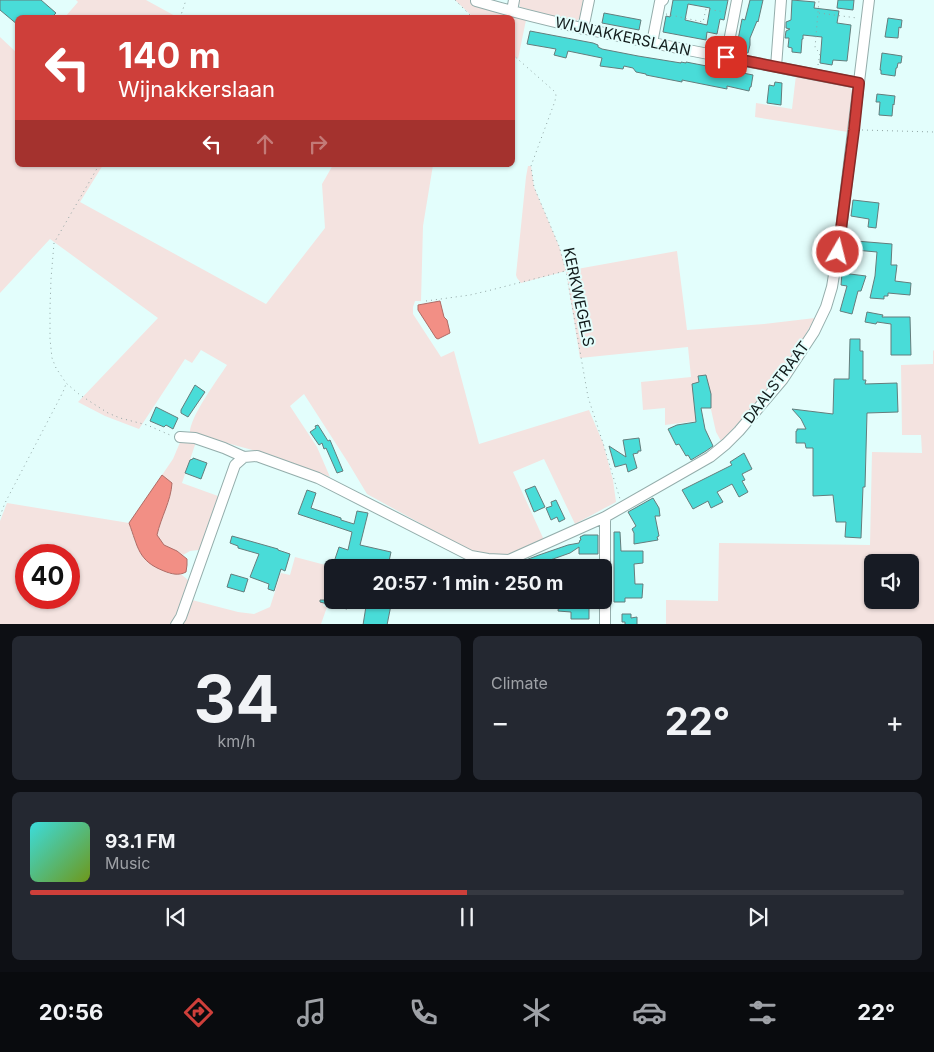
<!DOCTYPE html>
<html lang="en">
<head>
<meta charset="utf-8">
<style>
  :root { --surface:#171b24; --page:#242831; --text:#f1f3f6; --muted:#9ea1a6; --line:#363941; --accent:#ce3f3a }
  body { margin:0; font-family:Inter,sans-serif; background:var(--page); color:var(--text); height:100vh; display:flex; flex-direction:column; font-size:19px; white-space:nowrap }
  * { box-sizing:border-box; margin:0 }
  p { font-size:16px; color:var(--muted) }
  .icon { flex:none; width:28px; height:28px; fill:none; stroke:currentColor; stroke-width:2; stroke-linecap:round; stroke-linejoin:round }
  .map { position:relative; height:624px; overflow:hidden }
  .side { display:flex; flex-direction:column; gap:12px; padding:12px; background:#0d0f14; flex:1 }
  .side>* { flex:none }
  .top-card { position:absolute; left:15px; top:15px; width:500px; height:152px; border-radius:8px; box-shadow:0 1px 4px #0004; background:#ce3f3a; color:#fff; overflow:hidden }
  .tools { position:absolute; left:864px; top:554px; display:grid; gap:10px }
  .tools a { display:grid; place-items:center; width:55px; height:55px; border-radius:8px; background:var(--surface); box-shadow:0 1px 4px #0004; font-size:25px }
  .speed { position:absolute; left:15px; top:544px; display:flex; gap:10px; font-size:25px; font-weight:700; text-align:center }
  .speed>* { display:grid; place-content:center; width:65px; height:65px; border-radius:50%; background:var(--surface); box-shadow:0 1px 4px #0004; line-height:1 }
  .speed .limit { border:8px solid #d22; background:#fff; color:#111 }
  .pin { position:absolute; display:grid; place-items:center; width:42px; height:42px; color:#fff; margin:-21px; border-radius:10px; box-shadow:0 2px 8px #0006 }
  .me { position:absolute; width:55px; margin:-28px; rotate:8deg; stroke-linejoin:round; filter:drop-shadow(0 0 4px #0008) }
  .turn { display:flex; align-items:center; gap:18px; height:105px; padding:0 20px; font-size:22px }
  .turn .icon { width:65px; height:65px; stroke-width:2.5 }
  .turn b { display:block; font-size:35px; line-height:42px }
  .lanes { display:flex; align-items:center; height:48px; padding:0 20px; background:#0003; justify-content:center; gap:25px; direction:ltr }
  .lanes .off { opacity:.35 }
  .big { font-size:38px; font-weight:700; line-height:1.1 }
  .side .widget { flex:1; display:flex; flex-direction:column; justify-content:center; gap:8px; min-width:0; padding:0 18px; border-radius:8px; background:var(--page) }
  .side .dial { align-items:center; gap:0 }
  .dial b { font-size:65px; line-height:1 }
  .song { display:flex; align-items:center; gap:15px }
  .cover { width:60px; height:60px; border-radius:8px; background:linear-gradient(135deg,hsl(180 70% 55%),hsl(80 70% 35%)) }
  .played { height:5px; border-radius:2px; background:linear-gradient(90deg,var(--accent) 50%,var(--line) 50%) }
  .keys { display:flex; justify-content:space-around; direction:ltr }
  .heat { display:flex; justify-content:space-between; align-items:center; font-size:28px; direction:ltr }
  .side .tiles { flex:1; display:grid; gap:12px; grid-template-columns:1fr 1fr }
  .widget:last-child { grid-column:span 2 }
  .trip { position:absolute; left:324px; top:559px; width:288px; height:50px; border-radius:8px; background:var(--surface); box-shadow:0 1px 4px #0004; font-weight:700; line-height:50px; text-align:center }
  .dock { display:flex; height:80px; justify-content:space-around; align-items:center; background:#090b0e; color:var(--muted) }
  .dock .icon { width:35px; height:35px }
  .dock .on { color:var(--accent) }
  .dock b { font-size:22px; color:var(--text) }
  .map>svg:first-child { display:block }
</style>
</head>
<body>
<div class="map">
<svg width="934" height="625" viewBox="0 0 934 625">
  <rect width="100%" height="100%" fill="#e3fefc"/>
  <path fill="#f4e3e0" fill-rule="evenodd" d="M76,0H146L177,17H65L78,2Z
    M455,0H475L476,4L526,20L518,59L513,54L512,18L473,17Z
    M518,0H583L580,18L575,22L520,7Z
    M0,37L17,53L18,165H103L80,202L266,304L325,228L322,184L333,165H433L423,226L421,301H415L413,307V314L441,357L454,351L479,444L589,410L603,443L613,480L616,502L575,524L544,459L513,472L544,540L510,555L498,557L476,554L367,494L349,464L304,394L290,406L317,447L330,477L271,455L190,433C189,418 218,379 227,365L201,350L192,363L185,359L139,429L105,416L78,402L158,318L50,239L0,293Z
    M796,75L835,82L849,87L854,93L848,132L755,117L756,103L792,109Z
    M528,166H531L534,187L559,246L566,271L677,251L687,330L764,324L815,318L789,363L762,399L721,441L716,432L708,396L693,397L696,421L665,425V408L643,410L641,382L691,377L688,347L580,358L566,271L521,283L517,278L516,275L526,177Z
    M933,350L934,351V624H666V600L718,601L719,543L870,545L872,452L922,453L921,435H902L901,365L933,364ZM872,562H910V600H872Z
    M181,440L196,442L182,483L218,496L199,550L190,551L183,555L177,551L164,545L157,535C161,518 171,501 172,483L162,475L173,459Z
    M7,503L129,523L135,543L169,574L182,575L188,580V583L180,608L172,624H0V521ZM26,555H69V598H26Z
    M295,557L333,567L323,606L327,607L321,624L182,625L192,600L238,612L254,614L270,607L281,573L290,575Z"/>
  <path fill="#f28f85" stroke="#af6c66" d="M440,301L444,317L447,320L450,333L438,339L436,338L418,310V305Z
    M162,475L172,483C171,501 161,517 157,535L164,545L177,551L187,559V565L186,572C179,576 171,574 164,571C138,561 138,547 129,523Z"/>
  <path fill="#49dcd8" stroke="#657d7c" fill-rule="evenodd" d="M0,0H41L56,13L51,18H18V25L0,10Z
    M673,0H728L724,20L720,19L717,34L707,32L706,40L663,32L666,16L670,17ZM688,4L710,8L707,25L685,20Z
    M750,0H763L758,22L757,21L750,38V45L748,53L736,50L742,19L745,20Z
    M792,0L815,2L814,8L839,11L837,23L851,25L847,61L833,60L832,65L820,63L822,37L803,35V39H802L801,53L792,52V48L788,47L789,38H785L786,31L790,29L786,28V22L791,20Z
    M838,0H854L853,10L837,8Z
    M604,13L641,20L639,30L602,23Z
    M888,18L902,20L901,28L899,27L898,38L885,37Z
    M530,31L593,43L598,45V47L602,49L638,56L681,63V62L686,63V62L748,74L753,75L751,87H750L749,91L727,86V89L682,80V82L646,75V74L636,72L633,68L624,66L623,69L600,66L602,58L568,51L566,58L554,55L556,49L527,44Z
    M882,53L902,56L901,63H898L897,68H896L895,76L881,74V70H880Z
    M775,82L782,83L781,105L767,103L769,85L774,86Z
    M877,94L895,96L894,105L893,104L892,116L879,115L880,102H876Z
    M853,200L879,203L876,228L868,227L869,219L851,216Z
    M856,241L892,244L891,265H897L895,281L911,283L910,295L888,293V296H884V299L870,298L875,276L877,252L855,250Z
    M842,273L866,276L861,291H858L852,314L840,311L847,286L841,285Z
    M867,312L883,315L882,317H910L911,355H891V324L877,322L876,324L865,322Z
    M850,339H860V351H863V380H866L865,384L897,383L898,412L867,413L865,487H863L861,538L845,537L846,522H836L833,495L813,496V448H806L805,443H796V431H797V429H806L801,419L792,409L833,414L834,379H849Z
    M706,375L711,394V408H701L705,429L713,446L706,451L691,460L688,455L686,456L679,444L676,445L668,429L677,425L696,422L692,384L699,382L698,376Z
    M195,385L205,392L188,417L181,413V410Z
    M156,407L178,418L173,429L166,425L164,427L150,421Z
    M318,425L328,441L330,440L343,471L337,473L326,448L324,449L322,443L319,445L310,432L316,428L315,426Z
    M639,438L641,451H638V453L633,454L637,468L628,472L626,464L615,467L609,446L626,457L623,440Z
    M744,453L752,469L742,474L745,480L742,481L748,492L739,497L732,484L717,492L723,502L711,508L708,501L693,509L682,490L732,465L730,462Z
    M193,458L207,463L201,479L185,473L190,460L193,459Z
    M535,486L545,507L534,512L525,490Z
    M307,490L316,493L311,508L341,518V520L354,524L357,511L368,513L360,545L391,552L388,566L377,563L376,568H336L337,563L334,562L339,547L348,550L352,532L298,514Z
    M653,498L659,508L660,516H655L659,536L657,537L658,540L634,544V533L632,529L636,526L628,512Z
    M556,500L565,519L559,522L557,517L551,520L546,508L552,506L551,502Z
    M614,532H620L621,551H643V563L634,564L635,584H643L642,598H625V602H614Z
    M584,535H598V554H579V547L570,553L536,565V562L523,563V561L539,555L568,545L579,543L580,540H581L580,537Z
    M232,536L278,549V550L290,554L285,571L281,569L274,591L268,589L269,584L250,577L259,554L238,548V546L230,543Z
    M231,574L248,579L244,592L227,587Z
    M320,600H349L347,609L320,602Z
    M367,600H391L389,605H391L387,625H363Z
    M565,600H589V619H571V612L558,611L559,602H565Z
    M622,614H631V618L637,617V625H625V622H622Z"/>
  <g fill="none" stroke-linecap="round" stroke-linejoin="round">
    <g stroke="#94adab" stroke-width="12">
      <path id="minor" d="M476,1C558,25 641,41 724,57C769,65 814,75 859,83
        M512,11L514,0
        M583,29L589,0
        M652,43L660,2L663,0
        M726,57L737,0
        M776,67L781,0
        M180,437L195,438L224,448L244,457L257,456L318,478L471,556L488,559L509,560L605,517L710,457L726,444L739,431L783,379L814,332L826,307L832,287L840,238L869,0
        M605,517V625
        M176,625L181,617L235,465L244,457"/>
    </g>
    <path stroke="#90a4a3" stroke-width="1" stroke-dasharray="1 4" stroke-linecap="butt" d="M455,0L473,18
      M819,13L857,18
      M666,14L703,22L706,9L725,12
      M180,18L186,0
      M512,54L554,91L556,95L555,101L531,166L534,187L559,246L566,271L588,397L603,443L620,499
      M818,65L820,53L815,48L819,0
      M862,130L934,132
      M99,165L54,243L51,279L50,308V339L52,358L56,368L66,383L80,395L97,406L108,413L120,418L147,425L170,435
      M426,301L470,295L491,290L565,271
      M0,516L5,503L63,392L66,384"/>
    <use href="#minor" stroke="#fff" stroke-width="10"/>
  </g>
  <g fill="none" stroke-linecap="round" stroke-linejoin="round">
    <g stroke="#862926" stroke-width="12">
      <path id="route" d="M726,57L859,83L854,130L838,252"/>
    </g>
    <use href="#route" stroke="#ce3f3a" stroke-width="9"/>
  </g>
  <g text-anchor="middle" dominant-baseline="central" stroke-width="4" stroke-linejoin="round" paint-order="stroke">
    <g font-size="15" fill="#131c1c" stroke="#e3fefc">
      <text transform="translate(623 36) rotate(12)">WIJNAKKERSLAAN</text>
      <text transform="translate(579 297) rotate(78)">KERKWEGELS</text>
      <text transform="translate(776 382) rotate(-53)">DAALSTRAAT</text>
    </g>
  </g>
</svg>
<div class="tools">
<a><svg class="icon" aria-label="sound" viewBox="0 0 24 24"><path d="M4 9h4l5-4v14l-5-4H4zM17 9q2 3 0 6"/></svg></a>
</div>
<div class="speed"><div class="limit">40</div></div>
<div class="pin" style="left:726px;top:57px;background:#d93025"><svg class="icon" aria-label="arrive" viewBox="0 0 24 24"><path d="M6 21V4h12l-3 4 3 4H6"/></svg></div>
<svg class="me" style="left:838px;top:252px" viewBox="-20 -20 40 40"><circle r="17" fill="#ce3f3a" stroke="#fff" stroke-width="3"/><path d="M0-11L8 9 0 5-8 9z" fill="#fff"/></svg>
<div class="trip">20:57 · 1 min · 250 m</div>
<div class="top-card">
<div class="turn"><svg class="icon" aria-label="left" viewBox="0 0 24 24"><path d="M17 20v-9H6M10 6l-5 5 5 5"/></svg><div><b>140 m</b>Wijnakkerslaan</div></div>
<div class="lanes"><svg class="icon" aria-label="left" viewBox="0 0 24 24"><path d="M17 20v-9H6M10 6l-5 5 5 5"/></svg><svg class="icon off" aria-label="ahead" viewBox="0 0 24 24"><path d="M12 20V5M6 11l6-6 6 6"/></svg><svg class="icon off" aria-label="right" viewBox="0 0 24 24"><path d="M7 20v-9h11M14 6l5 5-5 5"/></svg></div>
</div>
</div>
<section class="side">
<div class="tiles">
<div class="widget dial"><b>34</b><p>km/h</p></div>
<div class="widget"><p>Climate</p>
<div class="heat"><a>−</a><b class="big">22°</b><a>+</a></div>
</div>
<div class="widget">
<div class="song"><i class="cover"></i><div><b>93.1 FM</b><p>Music</p></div></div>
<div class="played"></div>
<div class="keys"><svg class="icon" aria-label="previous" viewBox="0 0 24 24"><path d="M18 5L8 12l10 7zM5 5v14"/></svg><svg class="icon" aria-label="pause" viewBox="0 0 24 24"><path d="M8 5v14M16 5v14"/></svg><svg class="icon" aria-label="next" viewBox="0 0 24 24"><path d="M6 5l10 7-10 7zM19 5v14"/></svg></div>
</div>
</div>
</section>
<nav class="dock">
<b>20:56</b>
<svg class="icon on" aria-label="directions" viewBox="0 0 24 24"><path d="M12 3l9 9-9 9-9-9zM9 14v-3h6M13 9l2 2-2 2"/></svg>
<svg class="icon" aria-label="music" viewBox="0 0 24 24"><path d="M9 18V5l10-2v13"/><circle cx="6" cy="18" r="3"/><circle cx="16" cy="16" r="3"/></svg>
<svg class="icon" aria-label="phone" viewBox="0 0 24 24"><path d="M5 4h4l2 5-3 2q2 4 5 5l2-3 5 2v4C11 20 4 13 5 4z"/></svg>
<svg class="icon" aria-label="climate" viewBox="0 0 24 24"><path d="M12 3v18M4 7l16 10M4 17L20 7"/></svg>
<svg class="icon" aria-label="car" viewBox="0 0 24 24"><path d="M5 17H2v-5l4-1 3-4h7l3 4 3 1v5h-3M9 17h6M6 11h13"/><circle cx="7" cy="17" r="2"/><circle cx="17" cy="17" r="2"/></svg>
<svg class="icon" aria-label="filters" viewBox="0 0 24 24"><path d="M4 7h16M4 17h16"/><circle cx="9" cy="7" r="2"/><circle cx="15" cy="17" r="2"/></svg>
<b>22°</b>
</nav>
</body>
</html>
